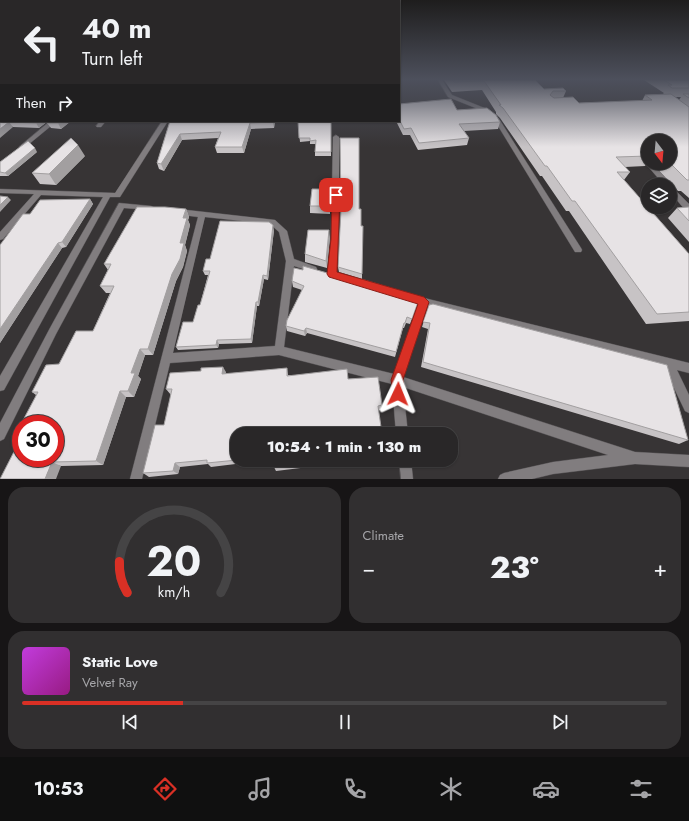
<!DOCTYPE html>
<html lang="en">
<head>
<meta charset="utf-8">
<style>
  :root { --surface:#292728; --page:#312f30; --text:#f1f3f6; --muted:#a5a5a8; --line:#454445; --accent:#d93025 }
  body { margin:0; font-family:Jost,sans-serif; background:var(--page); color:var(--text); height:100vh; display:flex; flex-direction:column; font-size:15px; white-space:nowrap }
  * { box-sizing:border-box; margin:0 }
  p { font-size:13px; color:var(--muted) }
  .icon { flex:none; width:22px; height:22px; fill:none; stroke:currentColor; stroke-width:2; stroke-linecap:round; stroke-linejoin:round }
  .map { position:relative; height:479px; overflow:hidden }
  .panel { display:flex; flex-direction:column; gap:8px; padding:8px; background:#171516; flex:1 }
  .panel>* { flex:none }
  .top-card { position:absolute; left:0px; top:0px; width:400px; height:122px; box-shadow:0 1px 3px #0004,0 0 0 1px var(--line); background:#292728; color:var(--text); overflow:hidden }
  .needle { width:26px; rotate:164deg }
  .fabs { position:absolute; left:641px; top:134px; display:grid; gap:8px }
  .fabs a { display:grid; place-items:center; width:36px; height:36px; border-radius:50%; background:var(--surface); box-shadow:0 1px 3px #0004,0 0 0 1px var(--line); font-size:20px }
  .speed { position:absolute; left:12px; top:415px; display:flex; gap:8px; font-size:20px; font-weight:700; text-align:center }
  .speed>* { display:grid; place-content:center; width:52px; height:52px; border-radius:50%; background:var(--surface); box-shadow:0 1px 3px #0004,0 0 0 1px var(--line); line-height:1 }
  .speed .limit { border:6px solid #d22; background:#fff; color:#111 }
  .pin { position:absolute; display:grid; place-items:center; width:34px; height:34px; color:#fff; margin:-17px; border-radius:8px; box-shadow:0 2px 6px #0006 }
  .me { position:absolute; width:44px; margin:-22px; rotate:2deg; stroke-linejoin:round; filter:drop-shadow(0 0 3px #0008) }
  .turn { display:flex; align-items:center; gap:14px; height:84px; padding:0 16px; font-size:18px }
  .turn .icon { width:52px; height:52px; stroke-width:2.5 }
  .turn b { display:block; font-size:28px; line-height:34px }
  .then { display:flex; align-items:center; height:38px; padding:0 16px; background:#0003; gap:8px; font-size:15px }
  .big { font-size:30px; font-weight:800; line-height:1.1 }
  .panel .card { flex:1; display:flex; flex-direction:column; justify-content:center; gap:6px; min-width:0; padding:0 14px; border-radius:16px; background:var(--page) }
  .panel .dial { align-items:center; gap:0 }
  .dial svg { height:104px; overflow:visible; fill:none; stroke:var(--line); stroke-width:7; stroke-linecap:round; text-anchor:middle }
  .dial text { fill:var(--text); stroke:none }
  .song { display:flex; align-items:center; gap:12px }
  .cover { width:48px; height:48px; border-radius:6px; background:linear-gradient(135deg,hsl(290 70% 55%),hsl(310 70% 35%)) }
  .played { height:4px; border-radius:2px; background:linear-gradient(90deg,var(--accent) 25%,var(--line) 25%) }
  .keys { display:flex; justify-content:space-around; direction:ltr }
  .heat { display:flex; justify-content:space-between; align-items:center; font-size:22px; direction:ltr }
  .panel .tiles { flex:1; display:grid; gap:8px; grid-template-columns:1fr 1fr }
  .card:last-child { grid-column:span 2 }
  .trip { position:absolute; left:230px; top:427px; width:228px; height:40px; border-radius:16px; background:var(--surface); box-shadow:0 1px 3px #0004,0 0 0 1px var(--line); font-weight:800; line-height:40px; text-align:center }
  .menu { display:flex; height:64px; justify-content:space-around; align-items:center; background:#101010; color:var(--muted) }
  .menu .icon { width:28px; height:28px }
  .menu .selected { color:var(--accent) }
  .menu b { font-size:18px; color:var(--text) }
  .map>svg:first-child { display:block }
</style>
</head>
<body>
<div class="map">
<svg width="689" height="479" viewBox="0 0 689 479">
  <rect width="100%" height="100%" fill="#373435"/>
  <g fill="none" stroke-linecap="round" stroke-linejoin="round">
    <g stroke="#555254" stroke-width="1">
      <path id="lane" d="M438,80H442L452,95L487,109L499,119L581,248L582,250L581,252H575L495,121L483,111L448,97Z"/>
    </g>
    <g stroke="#555254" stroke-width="1">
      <path id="street" d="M0,84H1V86H0Z
        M50,121H57L23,149H19V147Z
        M100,121H106L101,127H97L96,126Z
        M162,121H168L120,197H110L4,390L0,391V376L103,197L41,195L3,239L0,240V232L34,194L0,193V189L115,193Z
        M336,135L339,137V239L336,275L335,277L332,278L329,277L328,275L331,239L333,137Z
        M642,154L648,159V163H652L670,183L671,186L689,204V212L686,211L670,192V185H664L640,157L639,156Z
        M119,203L151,206L155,208L151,210L124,208L56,334L4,439L0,441V423L50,328Z
        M178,209L275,220L287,231L294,259L316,267L317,269L316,271L313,272L294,266L284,347L394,374L419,304L352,284L351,281L352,278L355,277L424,298L689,363V373L677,370L689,395V413L685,411L664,367L427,307L403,377L635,452L689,455V467L635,464L553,474L532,479H498L500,475L504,473L553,462L608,455L403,387L408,434H396L392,384L279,355L170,363L142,479H130L198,217L175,214L174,212ZM205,217L270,224L279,232L286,261L275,346L173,353Z
        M399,460H411L413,479H401Z"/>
    </g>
    <use href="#lane" fill="#817d7f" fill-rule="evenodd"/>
    <use href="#street" fill="#817d7f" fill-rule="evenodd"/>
  </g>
  <path fill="#c7c3c5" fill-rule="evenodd" d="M444,80H535L544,89L566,91L563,98L579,103L642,101L645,95L663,94L664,93L644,80H689V198L681,191H678L652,163H670L648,141V162L645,166L625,167L630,172L624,180L689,254V321L646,324L569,211H566L542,176H540L500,118L496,114V112L482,90L452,92ZM675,97H681L679,100Z
    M399,104L457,110L500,122L498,129L464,131L469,138L467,145L418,150L410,135H403L396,121H399Z
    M1,121H48L39,128L13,127Z
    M71,121L61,129L51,128L47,123Z
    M170,121H275L274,128L251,129L244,153H217L215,147L218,138L182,140L164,171L159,169L157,163Z
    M298,121H331V156H315V152L316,144H310V141L300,142Z
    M37,152L8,176H0V162Z
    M85,156L56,185L40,184L32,173Z
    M330,197V214L310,213V206Z
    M90,199L93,204L66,247L62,248L0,343V245L30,214Z
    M689,207V242L668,218L677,208Z
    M186,209L189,217L188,220L190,225L185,245L187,251L183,267L176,281L153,355H145L138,376L141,379L134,397H126L103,465L61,466L21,458L36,395L32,392L93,331L110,293H106L100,286L108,270L104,264Z
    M359,209L362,274V279L339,272L338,267Z
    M274,230L268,280L264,279L259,306H257L252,343L219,344L218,348L178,350L176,347L193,322L200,305L208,275H205L203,271L210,259Z
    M330,237L327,268L305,262V254Z
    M292,281L370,286V288L391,295L418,302L410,324L406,323L404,328H403L395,357L307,333L305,336L287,331L286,326L302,290L293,287Z
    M429,305L688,440L679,444L421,367L428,329L422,327Z
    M287,368L288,375L348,379L382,405L381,410L237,434V460H267L211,467L208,464L180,467L178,474L149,477L143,473L164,425L171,395L166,389L226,372L225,374Z
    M274,460H340L325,462V465L276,471L274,467Z"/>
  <path fill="#a29fa0" d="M38,121H48L39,128L36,123Z
    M61,121H71L61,129L58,123Z
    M273,121H275L274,128L273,122Z
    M9,122L13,127L0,138V129Z
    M250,123L251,129L244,153L242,147Z
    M180,134L182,140L164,171L161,164Z
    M648,144V145L643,153L644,146Z
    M78,145L85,156L56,185L49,174Z
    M35,148L37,152L8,176L5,173Z
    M8,197L11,200L0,212V205Z
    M90,199L93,204L66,247L62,242Z
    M186,209L189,217L188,220L190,225L185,245L187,251L183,267L176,281L153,355L148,349L180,243L183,218Z
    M273,225L274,230L268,280L267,276Z
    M329,230L330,237L327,268L326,261Z
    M58,243L62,248L0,343V329Z
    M263,275L264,279L259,306L258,302Z
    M256,302L257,306L252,343L251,339Z
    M306,328L307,333L305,336L304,331Z
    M217,340L219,344L218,348L216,345Z
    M140,349L145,355L138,376L141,379L134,397L128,391L131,373Z
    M223,367L226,372L224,379L222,374Z
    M120,391L126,397L103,465L96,461Z
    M52,462L61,466L56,479H45Z
    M175,463L180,467L178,474L173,471Z"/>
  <path fill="#e7e3e5" stroke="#a29fa0" d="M452,80H535L544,89L563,88L566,91H553L550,95L554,98L573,97L579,103L652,100L645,95L671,94L689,107V180H687L670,163V141H648V144L644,146L648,150V156L616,157L630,172H617L689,254V312L657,314L575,201H572L547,166H545L503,108L499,105H501L484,81L454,82Z
    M664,80H689V88H672L668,85H672Z
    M0,88H1V121H38L36,123L9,122L0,129Z
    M683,94H689V98Z
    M451,99L457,110L487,108L496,115L500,122L459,124L469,138L419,143L411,128L404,129L399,119V104Z
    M50,121H61L58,123H47Z
    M170,121H273V122L250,123L242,147H215L221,132L180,134L161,164L157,163Z
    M298,121H331V152H315L316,140L310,141V138H299Z
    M71,138L78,145L49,174L32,173Z
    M340,138H359V209H361V226H363L362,274L338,267L341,209Z
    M28,141L35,148L5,173L0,172V162Z
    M312,189H330V206H310Z
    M0,196L8,197L0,205Z
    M90,199L62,242L58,243L0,329V245L23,214H30L40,200Z
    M137,207H165L186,209L183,218H187L180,243H184L180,259L172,274L148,349H140L131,373H135L128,391H120L96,461L52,462L45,479H0L21,438V458H55V424H21L38,392H32L46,365L59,364L76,331H93L114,286H100L111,264H104Z
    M689,207V221L677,208Z
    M220,221L269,222L273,225L267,276L263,275L258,302H256L251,339L217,340L216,345L176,347L183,322H193L198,305H200L210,271H203L206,259H210Z
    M308,230H329L326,261L305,254Z
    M303,266L362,283L370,286V288L391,293V295L418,302L412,319L407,317L405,323H404L396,352L306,328L304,331L286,326L287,320L304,286L292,281L294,268L303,270Z
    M433,304L667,365L688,440L423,362L430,323L423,322L429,305Z
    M223,367L222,374L287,368V376L347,369L348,379L378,377L382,405L378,406L382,434H237V460L207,463V460L175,463L173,471L143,473L155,425H164L172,389H166L170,373L201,371V368Z
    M274,460H325V462L274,467Z"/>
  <linearGradient id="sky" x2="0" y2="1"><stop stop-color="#1e1d1d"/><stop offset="0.54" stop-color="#4d505c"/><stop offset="1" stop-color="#4d505c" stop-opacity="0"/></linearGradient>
  <rect width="689" height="147" fill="url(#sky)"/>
  <path fill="#d93025" stroke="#8d1f18" d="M336,193L340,195L337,272L424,297L429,302L403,380L405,394L403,398L398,400L394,398L391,380L418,304L329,277L327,274L331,239L332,195Z"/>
</svg>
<div class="fabs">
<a><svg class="needle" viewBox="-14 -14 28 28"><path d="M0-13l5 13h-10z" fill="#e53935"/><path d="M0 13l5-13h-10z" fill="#a5a5a8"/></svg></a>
<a><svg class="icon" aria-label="layers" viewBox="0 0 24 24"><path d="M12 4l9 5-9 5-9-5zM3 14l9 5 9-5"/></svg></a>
</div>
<div class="speed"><div class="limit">30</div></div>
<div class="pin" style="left:336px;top:195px;background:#d93025"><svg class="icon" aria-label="arrive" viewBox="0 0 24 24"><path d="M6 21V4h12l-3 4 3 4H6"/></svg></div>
<svg class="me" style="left:398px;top:394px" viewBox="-20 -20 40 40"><path d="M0-17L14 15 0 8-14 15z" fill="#d93025" stroke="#fff" stroke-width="4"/></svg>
<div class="trip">10:54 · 1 min · 130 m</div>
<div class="top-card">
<div class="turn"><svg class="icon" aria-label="left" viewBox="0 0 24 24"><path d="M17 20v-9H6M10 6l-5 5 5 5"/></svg><div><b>40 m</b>Turn left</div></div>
<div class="then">Then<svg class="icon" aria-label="right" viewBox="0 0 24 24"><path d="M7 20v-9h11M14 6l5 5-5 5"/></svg></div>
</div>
</div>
<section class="panel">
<div class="tiles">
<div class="card dial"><svg viewBox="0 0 100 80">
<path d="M14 69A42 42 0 1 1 86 69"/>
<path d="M14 69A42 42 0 0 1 8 45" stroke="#d93025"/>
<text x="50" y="56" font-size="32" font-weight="700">20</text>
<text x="50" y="72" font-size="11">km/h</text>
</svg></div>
<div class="card"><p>Climate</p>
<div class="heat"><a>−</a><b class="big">23°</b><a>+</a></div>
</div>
<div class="card">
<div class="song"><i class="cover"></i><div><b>Static Love</b><p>Velvet Ray</p></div></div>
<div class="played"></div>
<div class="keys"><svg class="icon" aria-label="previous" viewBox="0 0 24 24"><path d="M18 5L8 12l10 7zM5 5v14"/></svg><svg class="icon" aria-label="pause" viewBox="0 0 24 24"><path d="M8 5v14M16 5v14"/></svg><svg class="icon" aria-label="next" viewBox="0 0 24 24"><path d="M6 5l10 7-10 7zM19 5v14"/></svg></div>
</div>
</div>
</section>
<nav class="menu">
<b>10:53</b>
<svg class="icon selected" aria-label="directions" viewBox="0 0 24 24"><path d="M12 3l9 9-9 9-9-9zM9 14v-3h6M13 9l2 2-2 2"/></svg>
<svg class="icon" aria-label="music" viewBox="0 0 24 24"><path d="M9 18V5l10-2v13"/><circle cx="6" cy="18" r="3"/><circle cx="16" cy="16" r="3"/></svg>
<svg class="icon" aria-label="phone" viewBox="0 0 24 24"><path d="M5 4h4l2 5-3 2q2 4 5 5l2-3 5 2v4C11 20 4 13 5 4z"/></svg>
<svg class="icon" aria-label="climate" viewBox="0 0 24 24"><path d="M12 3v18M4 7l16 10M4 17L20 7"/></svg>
<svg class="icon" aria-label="car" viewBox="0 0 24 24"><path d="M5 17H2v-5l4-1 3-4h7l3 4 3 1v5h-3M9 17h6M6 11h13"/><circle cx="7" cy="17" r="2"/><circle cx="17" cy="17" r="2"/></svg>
<svg class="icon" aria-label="filters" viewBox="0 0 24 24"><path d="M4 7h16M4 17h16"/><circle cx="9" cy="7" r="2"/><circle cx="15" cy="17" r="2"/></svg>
</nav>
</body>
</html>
